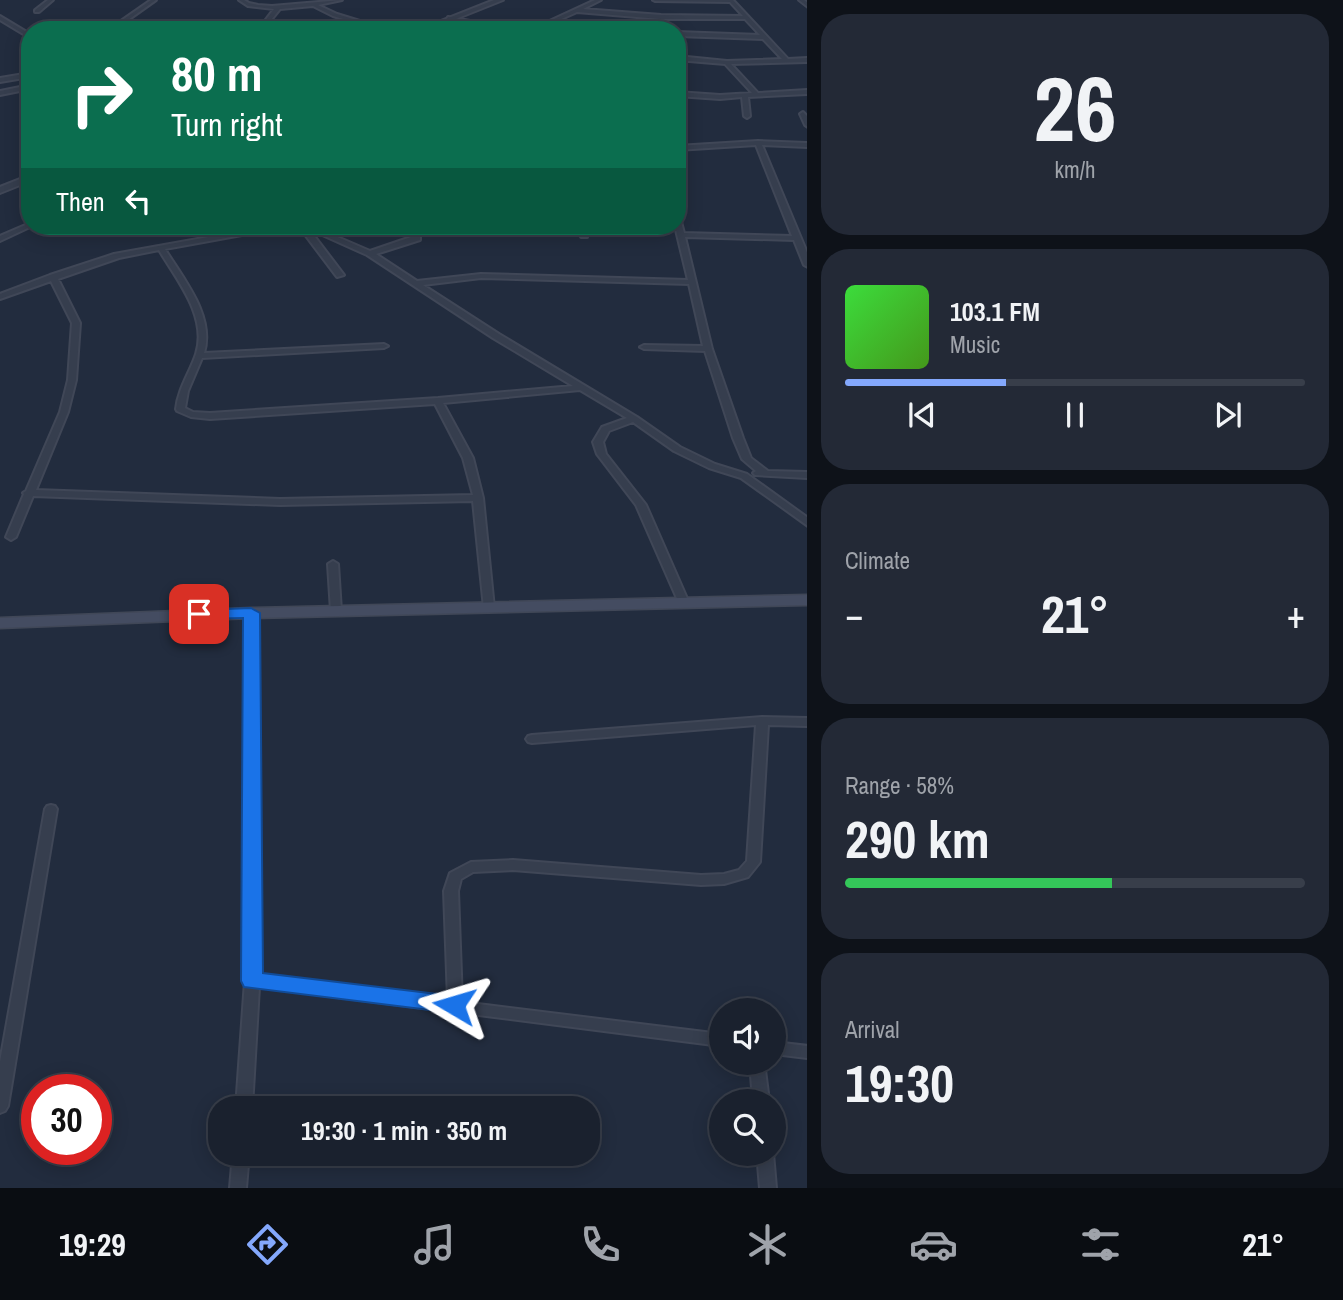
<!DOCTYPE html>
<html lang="en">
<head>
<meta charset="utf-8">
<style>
  :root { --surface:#1a212e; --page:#232936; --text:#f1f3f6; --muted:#9fa3aa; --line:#383e4a; --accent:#84a8fc }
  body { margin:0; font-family:"Archivo Narrow",sans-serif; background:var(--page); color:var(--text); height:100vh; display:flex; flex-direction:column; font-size:26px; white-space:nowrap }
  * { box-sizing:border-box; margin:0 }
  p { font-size:23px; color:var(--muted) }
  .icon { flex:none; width:38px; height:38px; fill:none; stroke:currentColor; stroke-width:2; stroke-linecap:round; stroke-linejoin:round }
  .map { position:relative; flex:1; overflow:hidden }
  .sheet { display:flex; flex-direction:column; gap:14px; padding:14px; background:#0e1219; width:536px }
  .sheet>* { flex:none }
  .guide { position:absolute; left:21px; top:21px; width:665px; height:214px; border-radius:28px; box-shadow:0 4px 18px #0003,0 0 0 2px var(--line); background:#0b6e4f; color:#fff; overflow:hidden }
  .fabs { position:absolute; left:709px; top:998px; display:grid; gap:14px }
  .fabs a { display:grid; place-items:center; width:77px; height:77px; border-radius:50%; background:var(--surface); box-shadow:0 4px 18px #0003,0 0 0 2px var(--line); font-size:35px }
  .speed { position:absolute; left:21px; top:1074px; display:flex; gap:14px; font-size:35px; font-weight:700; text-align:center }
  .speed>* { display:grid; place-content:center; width:91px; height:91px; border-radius:50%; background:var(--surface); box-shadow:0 4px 18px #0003,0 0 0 2px var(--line); line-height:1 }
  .speed .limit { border:10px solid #d22; background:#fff; color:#111 }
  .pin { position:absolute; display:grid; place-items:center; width:60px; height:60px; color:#fff; margin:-30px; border-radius:14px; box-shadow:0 4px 10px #0006 }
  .me { position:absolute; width:77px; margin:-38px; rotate:277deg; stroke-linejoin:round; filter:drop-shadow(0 0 5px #0008) }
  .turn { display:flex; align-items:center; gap:24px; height:147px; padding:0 35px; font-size:32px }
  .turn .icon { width:91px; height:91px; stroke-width:2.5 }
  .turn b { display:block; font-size:49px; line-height:60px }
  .then { display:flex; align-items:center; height:66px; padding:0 35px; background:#0003; gap:14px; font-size:26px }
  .big { font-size:52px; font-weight:800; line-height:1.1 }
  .sheet .tile { flex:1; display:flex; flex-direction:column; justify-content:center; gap:10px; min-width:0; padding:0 24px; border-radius:28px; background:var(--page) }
  .sheet .dial { align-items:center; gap:0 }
  .dial b { font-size:91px; line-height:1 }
  .song { display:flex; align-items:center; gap:21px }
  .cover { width:84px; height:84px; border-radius:10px; background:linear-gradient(135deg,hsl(120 70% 55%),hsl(100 70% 35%)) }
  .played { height:7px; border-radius:4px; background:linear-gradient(90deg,var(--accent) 35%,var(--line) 35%) }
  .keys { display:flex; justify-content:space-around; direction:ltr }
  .heat { display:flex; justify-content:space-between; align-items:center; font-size:38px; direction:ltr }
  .charge { height:10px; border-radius:5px; background:linear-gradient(90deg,#34c759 58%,var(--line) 0) }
  .trip { position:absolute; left:208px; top:1096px; width:392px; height:70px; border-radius:28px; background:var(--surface); box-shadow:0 4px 18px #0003,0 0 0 2px var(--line); font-weight:800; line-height:70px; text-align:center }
  .tabs { display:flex; height:112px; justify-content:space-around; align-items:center; background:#0a0d12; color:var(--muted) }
  .tabs .icon { width:49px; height:49px }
  .tabs .on { color:var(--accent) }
  .tabs b { font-size:32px; color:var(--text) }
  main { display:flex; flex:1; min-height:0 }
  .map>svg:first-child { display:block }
</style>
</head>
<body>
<main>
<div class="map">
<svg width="808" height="1188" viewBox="0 0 808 1188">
  <rect width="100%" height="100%" fill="#222c3e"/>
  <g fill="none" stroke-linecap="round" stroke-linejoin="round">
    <g stroke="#404757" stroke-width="4">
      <path id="minor" d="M48,0H53L39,12H35V10Z
        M151,0H156L114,30H108Z
        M239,0H244L249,3L258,5L272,6L342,0L318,5L337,14L389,30C381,30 374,26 366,26C359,26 351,30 343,30L360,24L333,16L313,6L280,9L263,30H258L274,9L248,6Z
        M595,0H601L583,9L661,15L743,16L730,2L655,1L653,0H733L788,59L808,58V62L731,64L758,93L808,90V94L748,97L750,116L747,118L744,116L742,97L720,99L677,96V92L720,95L752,93L725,64L677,60V56L727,61L782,59L763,39L677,36V32L760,35L745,19H661L577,12L546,26L588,30L540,28L530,30Z
        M799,0H804L808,3V7Z
        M0,16L30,34V38L0,20Z
        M448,17L509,28L511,30H499L446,20Z
        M30,73V77L0,82V78Z
        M30,85V89L0,95V91Z
        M803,112L808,117V127L805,125L800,114Z
        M758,141L808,143V147L762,145L808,255V267L804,265L794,240L685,237L712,349L743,438L751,458L768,471L808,472V478L755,475L753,473L756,471L742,459L733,438L705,351L644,349L640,347L644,345L703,346L689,284L481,278L423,285L499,334L637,417L680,447L715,464L747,474L808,518V526L741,478L709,468L674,451L633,422L609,431L603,442L606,454L646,505L689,603L688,605H680L679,603L636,505L597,454L593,442L602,427L627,418L580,390L443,403L473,458L483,498L494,608L493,610H485L484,608L473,501L280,505L33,496L16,537L11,540L6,537L24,494L23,493L26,491L60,412L68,380L72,323L51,281L0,299V294L50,275L114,254L270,226H283L280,228L165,249C184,280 215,316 204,353L384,344L388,346L384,348L202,358L188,391L185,408L193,412L210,413L438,398L573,386L493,338L367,255L309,229L344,275L337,277L300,228L304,226H312L370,251L414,236H420V240L376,254L417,281L481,274L688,280L675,226H677V216L680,218L684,233L792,236L756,145L677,150V146ZM159,250C177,280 208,317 196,354C190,372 178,389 176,409L177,411L191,417L210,419L435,404L463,458L473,495L280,499L36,490L68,412L76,380L80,323L58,279L119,258Z
        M30,223V226H32L0,241V236Z
        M579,226H585L587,237H581Z
        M333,561L338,564L341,611L336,614L331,611L328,564Z
        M252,610L257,613L259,976L448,1000L444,891L450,873L471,862L513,860L701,875L724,874L739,870L747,861L756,725L532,743L528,742L526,739L528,736L532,735L762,717L808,718V726L768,725L760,862L748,877L724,884L701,885L513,870L473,872L461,879L458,891L462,1002L721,1034V1046L259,987L252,1108H236L245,981L247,613Z
        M51,805L55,806L57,809L8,1106L5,1111L0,1113V1062L45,809L47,806Z
        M774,1042L808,1046V1058L774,1054Z
        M750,1062H764L769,1101H753Z
        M233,1153H249L246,1188H230Z
        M757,1153H773L776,1188H760Z"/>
    </g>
    <g stroke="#404757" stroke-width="4">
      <path id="tertiary" d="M494,0H503L428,30H418Z
        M30,175V181L0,193V187Z"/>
    </g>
    <g stroke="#404757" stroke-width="3">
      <path id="secondary" d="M808,595V605L252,618L0,628V618L252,608Z"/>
    </g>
    <use href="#minor" fill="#363e4e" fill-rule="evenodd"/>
    <use href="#tertiary" fill="#363e4e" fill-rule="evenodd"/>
    <use href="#secondary" fill="#444c61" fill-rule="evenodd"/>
  </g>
  <path fill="#1a73e8" stroke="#114b97" stroke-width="2" d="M251,608L260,613L263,973L454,996L462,998L465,1005L462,1011L454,1013L244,987L241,981L243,618L199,619L191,614L199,610Z"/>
</svg>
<div class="fabs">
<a><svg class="icon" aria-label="sound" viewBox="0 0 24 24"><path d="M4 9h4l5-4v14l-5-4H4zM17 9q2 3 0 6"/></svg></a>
<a><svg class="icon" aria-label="search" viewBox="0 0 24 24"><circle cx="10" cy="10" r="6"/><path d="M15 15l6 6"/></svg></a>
</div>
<div class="speed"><div class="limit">30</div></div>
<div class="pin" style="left:199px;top:614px;background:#d93025"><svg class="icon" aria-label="arrive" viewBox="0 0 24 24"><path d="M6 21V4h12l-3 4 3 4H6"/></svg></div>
<svg class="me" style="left:454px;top:1005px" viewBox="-20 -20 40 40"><path d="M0-17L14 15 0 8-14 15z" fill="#1a73e8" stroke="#fff" stroke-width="4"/></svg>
<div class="trip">19:30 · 1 min · 350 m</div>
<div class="guide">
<div class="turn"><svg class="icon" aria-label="right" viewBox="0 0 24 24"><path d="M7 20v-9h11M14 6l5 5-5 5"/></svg><div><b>80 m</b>Turn right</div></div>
<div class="then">Then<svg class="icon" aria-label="left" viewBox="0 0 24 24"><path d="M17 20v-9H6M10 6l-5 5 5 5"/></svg></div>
</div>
</div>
<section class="sheet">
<div class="tile dial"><b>26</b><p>km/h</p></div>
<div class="tile">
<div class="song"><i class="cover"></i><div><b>103.1 FM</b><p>Music</p></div></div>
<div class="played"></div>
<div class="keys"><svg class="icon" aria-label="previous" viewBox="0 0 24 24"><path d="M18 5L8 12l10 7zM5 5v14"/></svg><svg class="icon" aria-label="pause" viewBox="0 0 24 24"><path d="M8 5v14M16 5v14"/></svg><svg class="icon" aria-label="next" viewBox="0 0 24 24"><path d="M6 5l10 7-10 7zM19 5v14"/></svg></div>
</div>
<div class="tile"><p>Climate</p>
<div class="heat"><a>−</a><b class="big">21°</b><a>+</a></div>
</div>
<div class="tile"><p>Range · 58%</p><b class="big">290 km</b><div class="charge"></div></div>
<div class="tile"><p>Arrival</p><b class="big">19:30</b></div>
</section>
</main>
<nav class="tabs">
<b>19:29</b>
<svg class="icon on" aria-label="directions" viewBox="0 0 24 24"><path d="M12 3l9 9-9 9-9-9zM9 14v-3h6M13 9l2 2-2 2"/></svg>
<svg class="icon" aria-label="music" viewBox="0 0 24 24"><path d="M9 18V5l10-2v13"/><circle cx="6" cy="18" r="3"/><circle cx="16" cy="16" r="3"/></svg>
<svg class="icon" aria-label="phone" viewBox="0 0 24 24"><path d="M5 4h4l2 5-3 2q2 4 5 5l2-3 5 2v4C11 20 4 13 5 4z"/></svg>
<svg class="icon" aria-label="climate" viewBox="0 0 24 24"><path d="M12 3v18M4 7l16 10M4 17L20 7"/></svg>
<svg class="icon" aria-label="car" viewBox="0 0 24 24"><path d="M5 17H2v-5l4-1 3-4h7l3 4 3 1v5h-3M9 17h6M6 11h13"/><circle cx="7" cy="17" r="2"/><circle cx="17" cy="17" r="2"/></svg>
<svg class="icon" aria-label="filters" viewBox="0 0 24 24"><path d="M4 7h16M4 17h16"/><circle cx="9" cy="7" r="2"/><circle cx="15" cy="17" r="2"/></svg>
<b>21°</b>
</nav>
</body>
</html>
